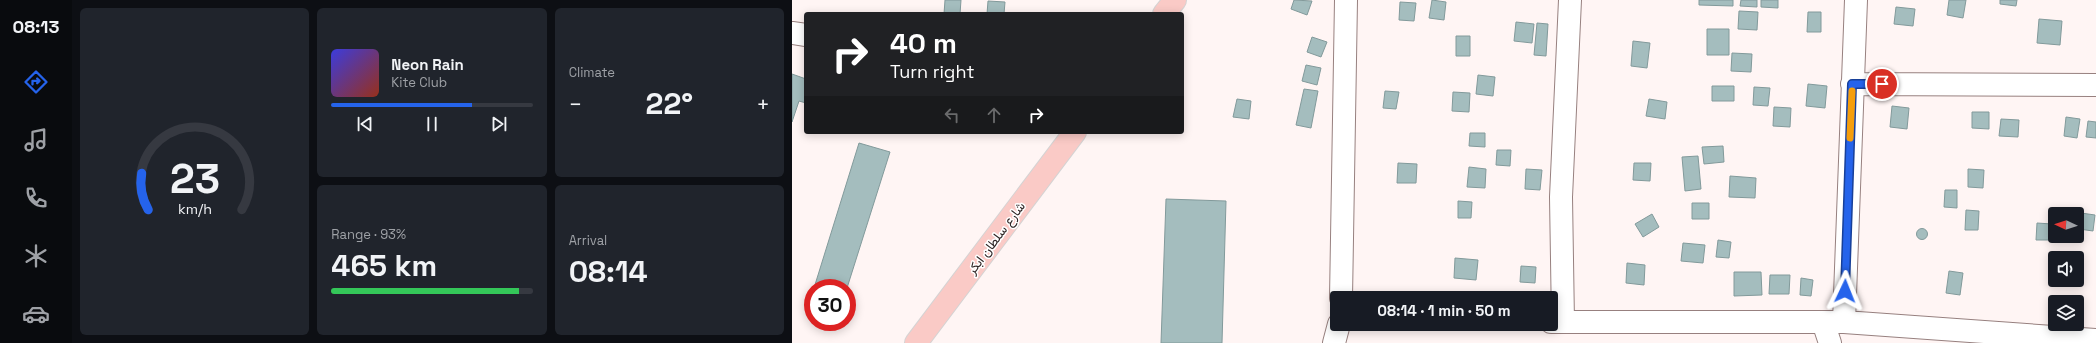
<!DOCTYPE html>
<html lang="en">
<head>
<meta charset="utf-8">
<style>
  :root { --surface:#171b24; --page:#20242c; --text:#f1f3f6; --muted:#9ea1a6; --line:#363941; --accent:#2563eb }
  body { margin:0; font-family:"Space Grotesk",Vazirmatn,sans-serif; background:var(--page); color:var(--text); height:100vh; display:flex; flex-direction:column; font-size:15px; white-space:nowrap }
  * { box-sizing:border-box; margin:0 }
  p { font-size:13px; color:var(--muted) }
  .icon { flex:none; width:22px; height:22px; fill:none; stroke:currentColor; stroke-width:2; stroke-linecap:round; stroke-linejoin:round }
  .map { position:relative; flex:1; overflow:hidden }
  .panel { display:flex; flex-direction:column; gap:8px; padding:8px; background:#0d0f14; width:720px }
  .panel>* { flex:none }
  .top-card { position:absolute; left:12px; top:12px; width:380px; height:122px; border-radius:4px; box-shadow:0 2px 10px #0003; background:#202124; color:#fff; overflow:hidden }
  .needle { width:26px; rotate:274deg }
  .buttons { position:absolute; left:1256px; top:207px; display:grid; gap:8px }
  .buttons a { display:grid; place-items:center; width:36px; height:36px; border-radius:4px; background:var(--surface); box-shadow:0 2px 10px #0003; font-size:20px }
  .speed { position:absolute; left:12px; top:279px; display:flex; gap:8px; font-size:20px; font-weight:700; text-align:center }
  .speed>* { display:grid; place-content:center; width:52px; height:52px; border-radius:50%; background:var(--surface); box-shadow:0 2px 10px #0003; line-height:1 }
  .speed .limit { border:6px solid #d22; background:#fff; color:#111 }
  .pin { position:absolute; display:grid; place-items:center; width:34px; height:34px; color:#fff; margin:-17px; border:2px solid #fff; border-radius:50%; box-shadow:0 1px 4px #0007 }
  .me { position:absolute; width:44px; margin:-22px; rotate:2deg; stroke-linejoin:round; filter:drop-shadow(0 0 3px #0008) }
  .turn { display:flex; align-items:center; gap:14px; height:84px; padding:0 20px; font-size:18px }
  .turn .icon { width:52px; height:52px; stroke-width:2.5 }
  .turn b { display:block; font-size:28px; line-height:34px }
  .lanes { display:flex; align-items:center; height:38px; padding:0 20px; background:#0003; justify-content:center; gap:20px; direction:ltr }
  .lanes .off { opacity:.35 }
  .big { font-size:30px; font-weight:700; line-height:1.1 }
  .panel .card { flex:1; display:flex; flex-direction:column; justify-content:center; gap:6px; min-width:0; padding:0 14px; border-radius:6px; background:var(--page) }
  .panel .dial { align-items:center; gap:0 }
  .dial svg { height:104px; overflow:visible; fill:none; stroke:var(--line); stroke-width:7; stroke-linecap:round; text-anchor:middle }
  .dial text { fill:var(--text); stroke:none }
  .song { display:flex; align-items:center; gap:12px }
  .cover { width:48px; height:48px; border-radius:6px; background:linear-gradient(135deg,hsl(240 70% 55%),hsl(10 70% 35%)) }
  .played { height:4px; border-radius:2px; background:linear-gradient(90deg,var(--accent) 70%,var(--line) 70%) }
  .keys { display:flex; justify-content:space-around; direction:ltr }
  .heat { display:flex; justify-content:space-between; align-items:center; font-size:22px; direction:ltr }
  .charge { height:6px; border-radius:3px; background:linear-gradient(90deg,#34c759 93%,var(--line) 0) }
  .panel .tiles { flex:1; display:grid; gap:8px; grid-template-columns:repeat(3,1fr) }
  .card:first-child { grid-row:span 2 }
  .trip { position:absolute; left:538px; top:291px; width:228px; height:40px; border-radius:4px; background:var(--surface); box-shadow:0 2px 10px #0003; font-weight:700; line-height:40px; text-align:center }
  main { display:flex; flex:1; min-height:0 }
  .menu { display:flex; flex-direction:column; width:72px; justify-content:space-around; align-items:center; background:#090b0e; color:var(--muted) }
  .menu .icon { width:28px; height:28px }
  .menu .selected { color:var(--accent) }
  .menu b { font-size:18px; color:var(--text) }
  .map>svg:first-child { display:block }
</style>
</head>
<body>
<main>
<nav class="menu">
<b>08:13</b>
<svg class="icon selected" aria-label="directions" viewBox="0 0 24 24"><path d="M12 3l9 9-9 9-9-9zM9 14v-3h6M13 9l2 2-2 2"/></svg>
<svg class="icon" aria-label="music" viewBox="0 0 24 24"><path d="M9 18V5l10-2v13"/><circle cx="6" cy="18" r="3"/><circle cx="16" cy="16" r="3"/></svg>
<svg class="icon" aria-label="phone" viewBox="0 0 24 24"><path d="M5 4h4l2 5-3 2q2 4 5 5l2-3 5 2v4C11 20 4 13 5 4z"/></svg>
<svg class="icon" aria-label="climate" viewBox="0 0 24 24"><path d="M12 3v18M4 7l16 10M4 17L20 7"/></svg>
<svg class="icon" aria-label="car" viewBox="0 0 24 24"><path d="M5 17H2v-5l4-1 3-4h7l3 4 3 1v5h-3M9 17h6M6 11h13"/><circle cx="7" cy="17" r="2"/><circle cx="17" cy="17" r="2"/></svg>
</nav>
<section class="panel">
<div class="tiles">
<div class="card dial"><svg viewBox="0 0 100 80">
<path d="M14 69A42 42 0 1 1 86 69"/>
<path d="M14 69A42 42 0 0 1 9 41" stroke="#2563eb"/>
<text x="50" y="56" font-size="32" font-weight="700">23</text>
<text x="50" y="72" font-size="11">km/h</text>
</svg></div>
<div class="card">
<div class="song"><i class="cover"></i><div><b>Neon Rain</b><p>Kite Club</p></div></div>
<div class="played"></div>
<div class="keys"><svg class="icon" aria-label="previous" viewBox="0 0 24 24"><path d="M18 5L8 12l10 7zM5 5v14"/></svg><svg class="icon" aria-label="pause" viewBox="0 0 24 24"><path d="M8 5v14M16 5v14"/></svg><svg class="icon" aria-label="next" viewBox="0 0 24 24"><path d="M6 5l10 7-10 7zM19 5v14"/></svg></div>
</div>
<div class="card"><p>Climate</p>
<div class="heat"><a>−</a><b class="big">22°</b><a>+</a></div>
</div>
<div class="card"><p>Range · 93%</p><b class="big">465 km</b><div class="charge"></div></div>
<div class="card"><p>Arrival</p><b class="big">08:14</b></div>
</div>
</section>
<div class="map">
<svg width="1304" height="343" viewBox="0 0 1304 343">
  <rect width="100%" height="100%" fill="#fff5f4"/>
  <path fill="#a4bdbe" stroke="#829a9b" d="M153,0H169L168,14H152Z
    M502,0L520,1L515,15L499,9Z
    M640,0L654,2L652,20L637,18Z
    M907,0H941V6L907,5Z
    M949,0H965V7L948,6Z
    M969,0H986V8L969,7Z
    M1157,0H1174L1171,18L1155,15Z
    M1208,0H1225L1224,6L1208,4Z
    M196,1L213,2L212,14H195Z
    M608,2L624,3L622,21L607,20Z
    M1104,7L1123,9L1121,26L1102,24Z
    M947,11L966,12L965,30L946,29Z
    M1016,12H1029V32H1015Z
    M1247,19L1270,21L1268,45L1245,43Z
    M724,22L742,24L740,43L722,41Z
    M745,23L756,24L754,56L742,55Z
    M915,29H937V55H915Z
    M664,36H678V56H664Z
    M520,37L535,42L529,57L515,52Z
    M841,41L858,43L855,68L839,66Z
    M940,53L960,54L959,72L939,71Z
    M514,65L529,68L525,85L510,81Z
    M0,74L14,79V103L7,101L0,122Z
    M686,75L703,77L701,96L684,94Z
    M1016,84L1035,86L1033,108L1014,106Z
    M920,86H942V101H920Z
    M962,87L978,88L976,106L961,105Z
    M512,89L526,91L519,128L504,125Z
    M593,91L607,92L604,109L591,108Z
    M661,92L678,93L677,112L660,111Z
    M445,99L459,101L457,119L441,117Z
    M857,99L875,102L873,119L854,116Z
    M1100,106L1117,108L1115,129L1098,127Z
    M982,107L999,108L998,127L981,126Z
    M1180,112H1197V129L1180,128Z
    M1274,117L1288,119L1285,138L1272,136Z
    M1209,119L1227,120L1226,137L1207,136Z
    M1296,121L1304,122V138L1294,137Z
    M678,133H693V147L677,146Z
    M67,143L98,152L55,288H22Z
    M931,146L932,162L912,164L910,147Z
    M705,150H719L718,166L704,165Z
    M906,156L909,189L893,191L890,157Z
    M606,163L625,164L624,183H605Z
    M842,163H859L858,181L841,180Z
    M677,167L694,169L693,188L675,187Z
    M734,169L750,170L748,190L733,189Z
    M1176,169L1192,170L1191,188L1176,187Z
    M938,176L964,178L963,198L937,197Z
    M1153,190H1165V208L1152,207Z
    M374,199L434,201L430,343H369Z
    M666,201L680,202L679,218H666Z
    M900,203H917V219H900Z
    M1174,210L1187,211L1186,230H1173Z
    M1289,213L1303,215L1301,231L1287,229Z
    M860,214L867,227L851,237L843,224Z
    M1245,223L1260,224L1259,240H1244Z
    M1124.5 234a5.5 5.5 0 1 1 11 0a5.5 5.5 0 1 1-11 0Z
    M926,240L939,242L937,258L924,257Z
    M891,243L913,245L911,263L889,261Z
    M663,258L686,260L684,280L662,278Z
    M835,263L853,265L852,285L834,283Z
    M729,266L744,267L743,283L728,282Z
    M1157,271L1171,273L1168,295L1154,293Z
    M942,272H969L970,295L942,296Z
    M978,275H998L997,294H977Z
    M1009,278L1021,280L1019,296L1008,295Z
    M21,290V309L15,308Z"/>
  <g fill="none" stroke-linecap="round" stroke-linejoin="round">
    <g stroke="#97807f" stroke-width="24">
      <path id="minor" d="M0,33L14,35
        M1060,84L1304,85
        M549,298L554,0
        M759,322H1052L1304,340
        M771,322L769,197L778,0
        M1031,322L1038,343
        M1052,322L1064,0
        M542,343L547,324"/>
    </g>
    <g stroke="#d5d3d3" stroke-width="24">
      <path id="trunk" d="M372,14L383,0
        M124,343L283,132"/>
    </g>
    <use href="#minor" stroke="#fff" stroke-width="22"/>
    <use href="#trunk" stroke="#facac6" stroke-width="22"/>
  </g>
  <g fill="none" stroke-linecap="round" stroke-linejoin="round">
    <g stroke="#184099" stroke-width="10">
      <path id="route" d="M1053,291L1060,84H1090"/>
    </g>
    <use href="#route" stroke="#2563eb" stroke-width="7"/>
    <path stroke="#f59e0b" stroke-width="7" d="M1058,138L1060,91"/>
  </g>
  <g text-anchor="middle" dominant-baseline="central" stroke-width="3" stroke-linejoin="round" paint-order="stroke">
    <g font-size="13" fill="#2d2424" stroke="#fff">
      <text transform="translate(204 238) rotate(-53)">شارع سلطان ابكر</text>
    </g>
  </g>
</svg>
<div class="buttons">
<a><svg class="needle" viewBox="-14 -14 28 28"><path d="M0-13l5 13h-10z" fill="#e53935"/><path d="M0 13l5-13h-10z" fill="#9ea1a6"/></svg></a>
<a><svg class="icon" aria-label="sound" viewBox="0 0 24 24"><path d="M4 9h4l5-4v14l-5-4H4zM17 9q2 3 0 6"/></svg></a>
<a><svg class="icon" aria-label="layers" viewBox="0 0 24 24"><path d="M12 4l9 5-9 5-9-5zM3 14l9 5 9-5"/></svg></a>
</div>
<div class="speed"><div class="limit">30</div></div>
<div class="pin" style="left:1090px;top:84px;background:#d93025"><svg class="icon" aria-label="arrive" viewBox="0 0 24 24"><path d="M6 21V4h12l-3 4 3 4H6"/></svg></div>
<svg class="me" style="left:1053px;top:291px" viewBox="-20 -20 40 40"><path d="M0-17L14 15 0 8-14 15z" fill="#2563eb" stroke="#fff" stroke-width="4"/></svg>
<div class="trip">08:14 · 1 min · 50 m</div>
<div class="top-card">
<div class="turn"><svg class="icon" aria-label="right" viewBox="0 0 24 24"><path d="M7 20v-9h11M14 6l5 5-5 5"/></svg><div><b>40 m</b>Turn right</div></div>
<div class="lanes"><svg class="icon off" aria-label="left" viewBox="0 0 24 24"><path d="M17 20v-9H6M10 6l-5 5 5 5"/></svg><svg class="icon off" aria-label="ahead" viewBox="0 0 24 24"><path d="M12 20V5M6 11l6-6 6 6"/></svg><svg class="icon" aria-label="right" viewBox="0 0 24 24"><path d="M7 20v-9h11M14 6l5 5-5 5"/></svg></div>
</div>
</div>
</main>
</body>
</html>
